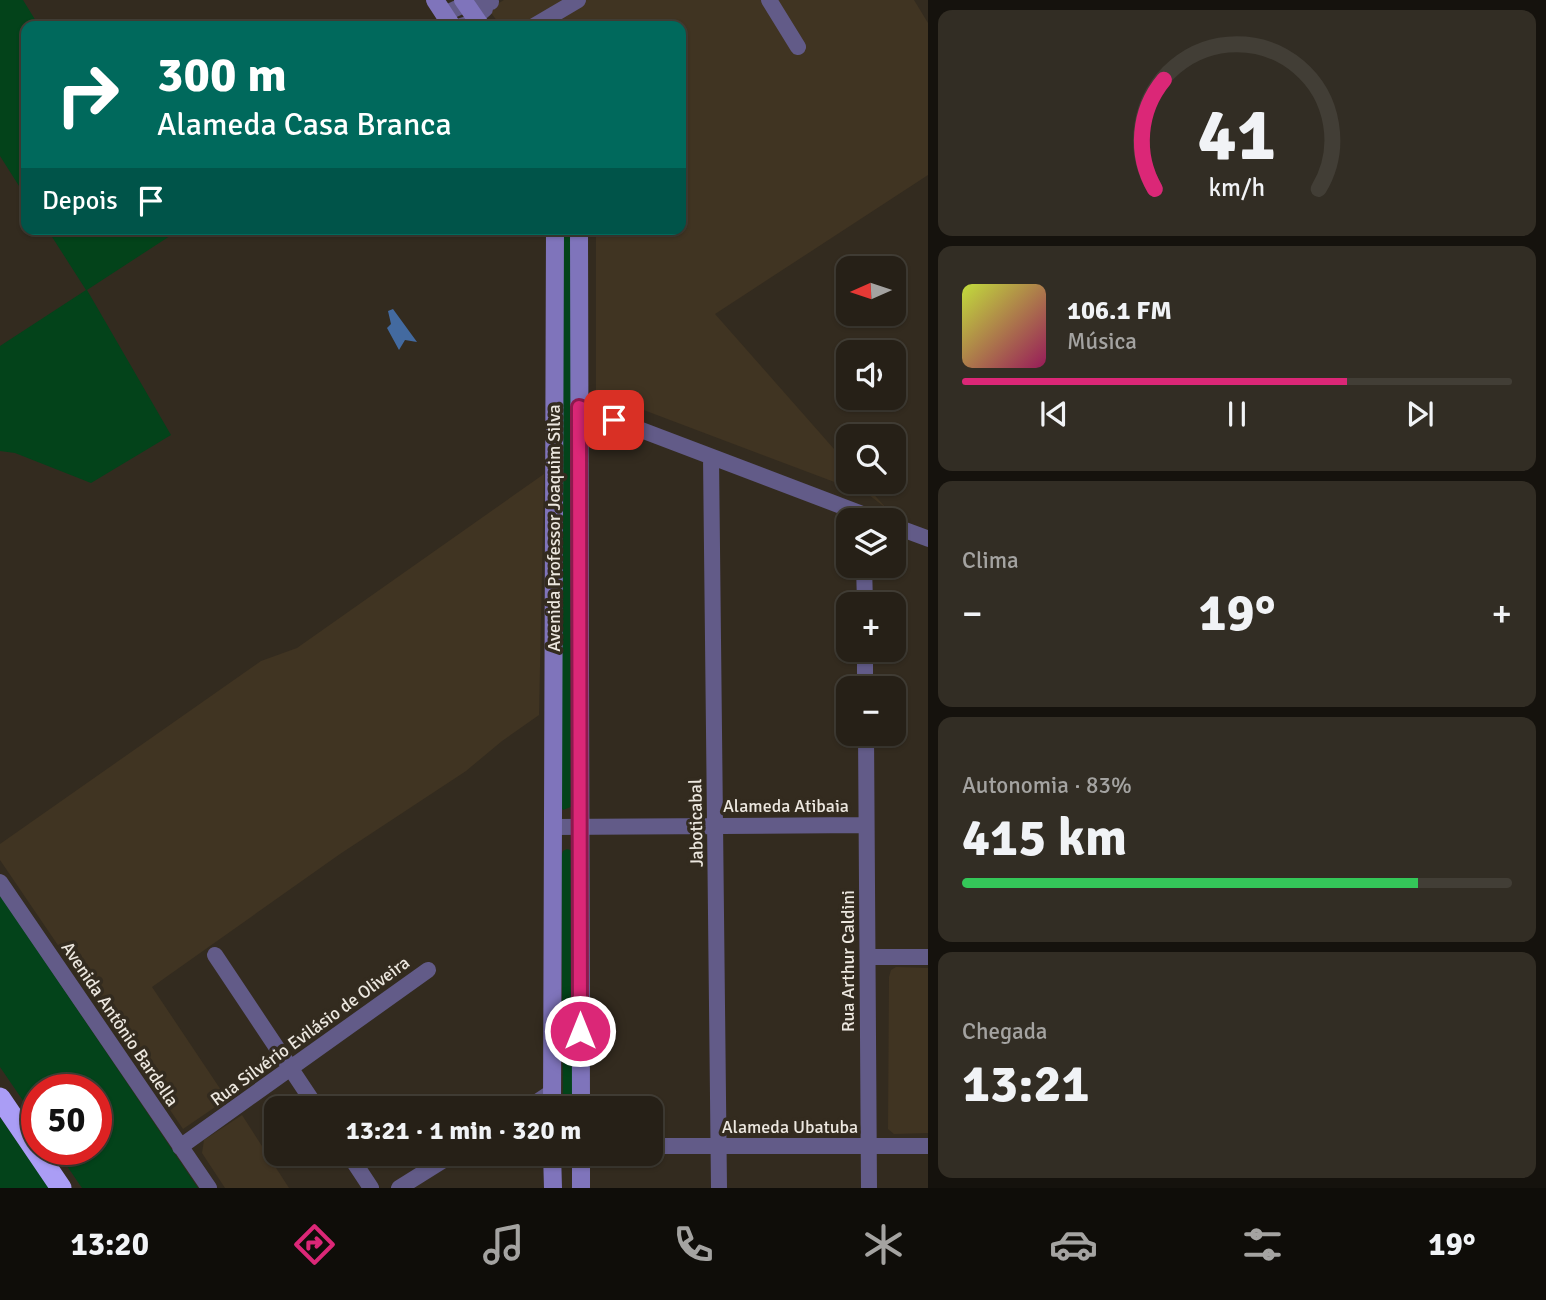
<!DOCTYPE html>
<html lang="pt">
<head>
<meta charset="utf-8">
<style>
  :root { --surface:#262017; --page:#322d24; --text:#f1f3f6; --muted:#a4a3a1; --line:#423e36; --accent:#db2777 }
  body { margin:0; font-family:Signika,sans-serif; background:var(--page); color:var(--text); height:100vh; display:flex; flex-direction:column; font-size:26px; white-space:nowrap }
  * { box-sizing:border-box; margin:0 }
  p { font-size:23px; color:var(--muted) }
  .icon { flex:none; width:38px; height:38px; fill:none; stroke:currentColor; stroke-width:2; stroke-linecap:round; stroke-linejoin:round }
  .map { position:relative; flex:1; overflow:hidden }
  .drawer { display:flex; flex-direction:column; gap:10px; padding:10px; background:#15120d; width:618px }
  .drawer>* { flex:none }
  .guide { position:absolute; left:21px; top:21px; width:665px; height:214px; border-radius:14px; box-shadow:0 2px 5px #0004,0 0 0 2px var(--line); background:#00695c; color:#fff; overflow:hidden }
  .needle { width:46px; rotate:267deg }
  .tools { position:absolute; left:836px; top:256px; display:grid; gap:14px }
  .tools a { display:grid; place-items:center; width:70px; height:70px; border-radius:14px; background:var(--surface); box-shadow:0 2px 5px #0004,0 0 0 2px var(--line); font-size:35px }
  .speed { position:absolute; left:21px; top:1074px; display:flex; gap:14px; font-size:35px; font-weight:700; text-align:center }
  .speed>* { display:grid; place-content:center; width:91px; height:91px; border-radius:50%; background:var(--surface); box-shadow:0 2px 5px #0004,0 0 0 2px var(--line); line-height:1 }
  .speed .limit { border:10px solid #d22; background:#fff; color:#111 }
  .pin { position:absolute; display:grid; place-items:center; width:60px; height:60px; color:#fff; margin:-30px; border-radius:14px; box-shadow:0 4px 10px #0006 }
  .me { position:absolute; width:77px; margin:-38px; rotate:0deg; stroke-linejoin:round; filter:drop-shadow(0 0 5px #0008) }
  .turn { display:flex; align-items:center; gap:24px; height:147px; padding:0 21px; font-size:32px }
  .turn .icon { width:91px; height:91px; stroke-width:2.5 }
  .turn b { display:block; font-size:49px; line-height:60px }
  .then { display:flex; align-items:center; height:66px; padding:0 21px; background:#0003; gap:14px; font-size:26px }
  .big { font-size:52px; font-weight:700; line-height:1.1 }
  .drawer .tile { flex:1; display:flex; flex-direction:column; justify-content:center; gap:10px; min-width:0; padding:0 24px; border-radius:14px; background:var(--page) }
  .drawer .dial { align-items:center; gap:0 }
  .dial svg { height:182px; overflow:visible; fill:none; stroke:var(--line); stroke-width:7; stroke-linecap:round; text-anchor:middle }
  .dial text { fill:var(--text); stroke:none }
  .song { display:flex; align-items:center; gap:21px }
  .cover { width:84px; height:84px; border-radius:10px; background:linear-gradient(135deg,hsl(70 70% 55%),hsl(330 70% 35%)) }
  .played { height:7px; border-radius:4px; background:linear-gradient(90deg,var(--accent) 70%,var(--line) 70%) }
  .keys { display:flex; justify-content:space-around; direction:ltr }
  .heat { display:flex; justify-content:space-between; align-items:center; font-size:38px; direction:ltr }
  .charge { height:10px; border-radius:5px; background:linear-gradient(90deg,#34c759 83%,var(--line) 0) }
  .trip { position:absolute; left:264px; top:1096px; width:399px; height:70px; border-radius:14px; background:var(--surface); box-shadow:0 2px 5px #0004,0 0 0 2px var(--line); font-weight:700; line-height:70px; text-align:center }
  .tabs { display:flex; height:112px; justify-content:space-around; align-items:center; background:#0f0d09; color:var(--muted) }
  .tabs .icon { width:49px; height:49px }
  .tabs .active { color:var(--accent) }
  .tabs b { font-size:32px; color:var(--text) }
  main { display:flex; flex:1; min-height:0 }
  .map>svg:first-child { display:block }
</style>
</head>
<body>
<main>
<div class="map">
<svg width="929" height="1188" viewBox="0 0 929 1188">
  <rect width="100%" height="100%" fill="#332b1f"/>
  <path fill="#403422" d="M504,0H914L928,23V175L715,314L849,466V481H862L886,508L869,495L596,392V229H681V26H501L491,13L492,7Z
    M544,474L539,715L502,741L466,771L340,854L152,987L227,1099L183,1129L0,860V844L261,661L297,648Z
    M896,967L928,968V1133L894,1134L888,1129L889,977L891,970Z
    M242,1115L289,1188H225L202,1153L204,1140Z"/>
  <path fill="#03431a" d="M0,0H23L39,26H26V197L0,156Z
    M47,229H169L173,234L87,290L171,435L91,483L15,453L0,451V346L86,290Z
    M563,229H572L573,806L563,810L559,803Z
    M567,849L573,851L572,1108H563L561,857L563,851Z
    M0,895L198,1188H82L56,1150H96V1090H37V1121L0,1067Z
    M0,1117L49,1188H0Z"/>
  <path fill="#436aa0" d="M393,309L417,342L405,340L399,350L387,328L391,324L388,311Z"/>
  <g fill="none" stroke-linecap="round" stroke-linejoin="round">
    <path stroke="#625b88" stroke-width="16" d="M769,0L798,47
      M444,14L466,4L491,2
      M461,26L468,24L485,9
      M534,26L578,0
      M578,406L878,520
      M711,457L719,1188
      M894,526L929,539
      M864,565L865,604
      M865,649V688
      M866,733L869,1188
      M553,827L866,825
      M0,882L209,1188
      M215,955L317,1108
      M868,957H929
      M528,1108L552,1092
      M651,1146H929
      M180,1147L428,970
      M348,1153L371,1188
      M399,1188L455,1153"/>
    <path stroke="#7f74bb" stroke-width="18" d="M435,0L452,26
      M463,0L481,26
      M579,229L581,1108
      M552,1108L555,229
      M552,1153L553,1188
      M581,1153V1188"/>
    <path stroke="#aa9df5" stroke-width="21" d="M0,1098L61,1188"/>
  </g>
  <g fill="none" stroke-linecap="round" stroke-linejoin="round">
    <g stroke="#8e194d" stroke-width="18">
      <path id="route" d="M580,1031L579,407L614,420"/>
    </g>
    <use href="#route" stroke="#db2777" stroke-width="12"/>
  </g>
  <g text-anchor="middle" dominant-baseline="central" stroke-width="7" stroke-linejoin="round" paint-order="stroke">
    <g font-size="18" fill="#ece7df" stroke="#332b1f">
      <text transform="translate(554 528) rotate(-90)">Avenida Professor Joaquim Silva</text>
      <text x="786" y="806">Alameda Atibaia</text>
      <text transform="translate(696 823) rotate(-91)">Jaboticabal</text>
      <text transform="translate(848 961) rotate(-90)">Rua Arthur Caldini</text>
      <text transform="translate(120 1024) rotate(56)">Avenida Antônio Bardella</text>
      <text transform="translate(310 1031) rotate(-36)">Rua Silvério Evilásio de Oliveira</text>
      <text x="790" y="1127">Alameda Ubatuba</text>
    </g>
  </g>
</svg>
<div class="tools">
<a><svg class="needle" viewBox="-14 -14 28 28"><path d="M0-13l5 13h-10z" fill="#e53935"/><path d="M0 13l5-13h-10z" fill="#a4a3a1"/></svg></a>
<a><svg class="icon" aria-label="sound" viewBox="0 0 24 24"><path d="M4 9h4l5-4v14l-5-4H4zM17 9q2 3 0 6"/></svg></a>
<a><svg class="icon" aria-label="search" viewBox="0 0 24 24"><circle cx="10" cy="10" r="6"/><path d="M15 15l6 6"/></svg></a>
<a><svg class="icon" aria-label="layers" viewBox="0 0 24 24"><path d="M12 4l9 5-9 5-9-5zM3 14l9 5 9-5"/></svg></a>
<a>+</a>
<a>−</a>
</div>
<div class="speed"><div class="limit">50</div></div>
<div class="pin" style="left:614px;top:420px;background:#d93025"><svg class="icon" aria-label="arrive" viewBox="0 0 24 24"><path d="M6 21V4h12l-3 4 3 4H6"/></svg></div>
<svg class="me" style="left:580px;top:1031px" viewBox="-20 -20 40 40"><circle r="17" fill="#db2777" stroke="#fff" stroke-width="3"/><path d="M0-11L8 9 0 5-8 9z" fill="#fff"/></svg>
<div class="trip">13:21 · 1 min · 320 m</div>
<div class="guide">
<div class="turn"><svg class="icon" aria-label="right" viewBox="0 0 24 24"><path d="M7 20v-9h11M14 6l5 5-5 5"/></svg><div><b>300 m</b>Alameda Casa Branca</div></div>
<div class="then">Depois<svg class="icon" aria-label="arrive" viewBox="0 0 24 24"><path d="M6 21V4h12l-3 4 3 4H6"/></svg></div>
</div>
</div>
<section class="drawer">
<div class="tile dial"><svg viewBox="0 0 100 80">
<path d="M14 69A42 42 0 1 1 86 69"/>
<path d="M14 69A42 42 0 0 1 18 21" stroke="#db2777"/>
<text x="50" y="56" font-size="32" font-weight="700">41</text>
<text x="50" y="72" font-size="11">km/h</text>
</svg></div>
<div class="tile">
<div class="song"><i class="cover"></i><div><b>106.1 FM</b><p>Música</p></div></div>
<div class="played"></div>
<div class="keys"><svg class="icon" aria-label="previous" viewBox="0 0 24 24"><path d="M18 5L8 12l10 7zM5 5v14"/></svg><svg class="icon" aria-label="pause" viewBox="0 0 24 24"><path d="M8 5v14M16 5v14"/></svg><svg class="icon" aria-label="next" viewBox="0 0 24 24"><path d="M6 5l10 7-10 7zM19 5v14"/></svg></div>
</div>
<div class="tile"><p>Clima</p>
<div class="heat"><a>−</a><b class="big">19°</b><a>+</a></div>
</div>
<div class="tile"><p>Autonomia · 83%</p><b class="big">415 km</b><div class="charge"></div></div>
<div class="tile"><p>Chegada</p><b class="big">13:21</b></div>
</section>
</main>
<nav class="tabs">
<b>13:20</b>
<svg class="icon active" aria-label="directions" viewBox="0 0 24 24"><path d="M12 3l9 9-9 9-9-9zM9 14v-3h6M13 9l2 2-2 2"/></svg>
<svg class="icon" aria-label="music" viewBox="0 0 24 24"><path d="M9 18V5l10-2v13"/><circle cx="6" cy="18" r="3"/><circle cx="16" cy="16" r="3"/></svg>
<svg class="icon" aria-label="phone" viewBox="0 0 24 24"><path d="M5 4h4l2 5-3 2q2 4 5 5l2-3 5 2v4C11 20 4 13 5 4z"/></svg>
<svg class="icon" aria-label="climate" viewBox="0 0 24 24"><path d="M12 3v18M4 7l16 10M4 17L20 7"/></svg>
<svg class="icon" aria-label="car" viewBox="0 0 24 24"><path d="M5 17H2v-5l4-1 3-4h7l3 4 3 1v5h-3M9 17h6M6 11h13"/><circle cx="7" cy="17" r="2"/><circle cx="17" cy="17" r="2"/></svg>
<svg class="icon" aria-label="filters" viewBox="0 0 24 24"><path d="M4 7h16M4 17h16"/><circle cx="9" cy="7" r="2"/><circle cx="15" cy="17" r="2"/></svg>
<b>19°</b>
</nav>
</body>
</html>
